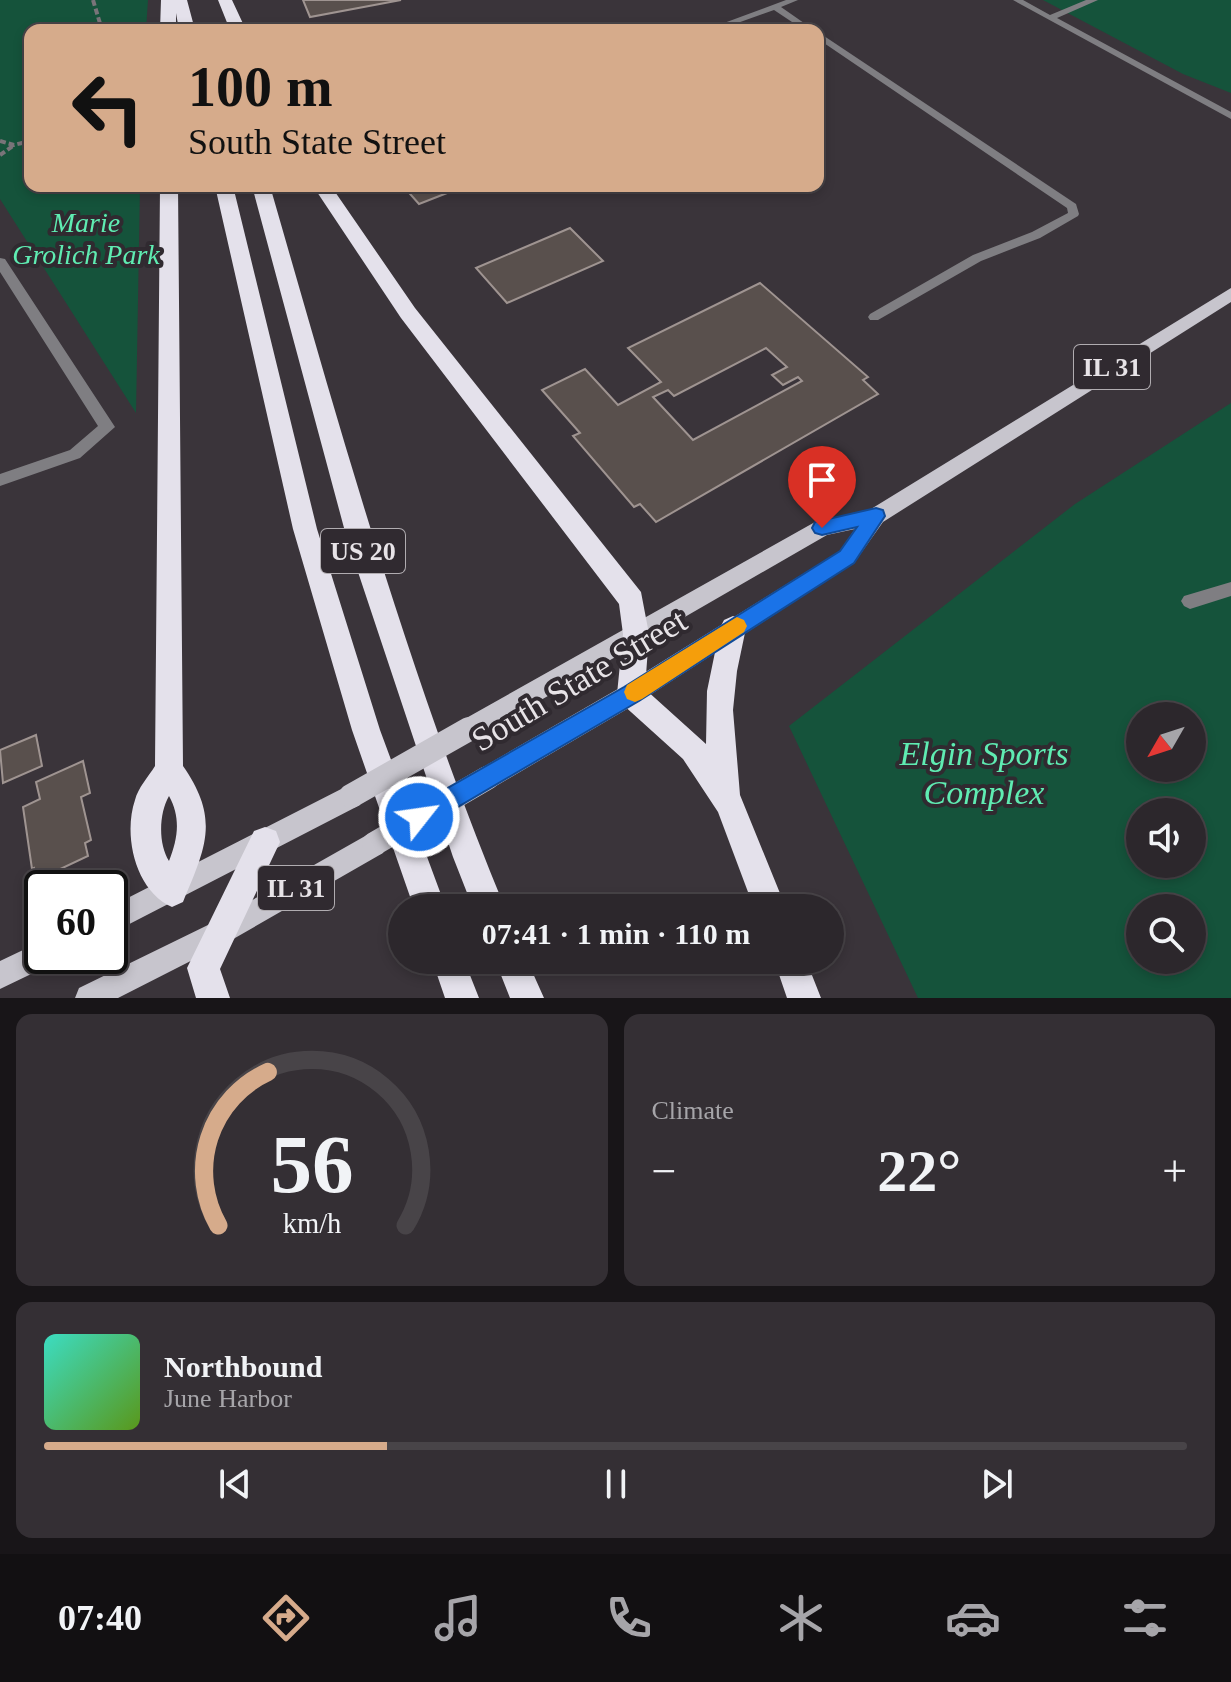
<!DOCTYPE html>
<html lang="en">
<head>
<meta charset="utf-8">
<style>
  :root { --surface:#2c272c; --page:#342f34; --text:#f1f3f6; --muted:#a6a5a9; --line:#484448; --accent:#d6ab8b }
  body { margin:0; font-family:Georgia,serif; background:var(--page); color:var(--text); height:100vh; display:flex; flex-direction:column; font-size:30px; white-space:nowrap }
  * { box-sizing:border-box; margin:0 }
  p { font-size:26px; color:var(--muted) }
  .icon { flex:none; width:44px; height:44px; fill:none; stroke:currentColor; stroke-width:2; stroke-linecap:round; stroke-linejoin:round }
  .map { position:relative; height:998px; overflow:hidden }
  .sheet { display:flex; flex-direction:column; gap:16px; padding:16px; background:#181518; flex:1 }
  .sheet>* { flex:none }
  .hud { position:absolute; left:24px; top:24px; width:800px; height:168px; border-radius:16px; box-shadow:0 4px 12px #0003,0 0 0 2px var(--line); background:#d6ab8b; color:#111; overflow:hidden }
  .needle { width:52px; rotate:231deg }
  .controls { position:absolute; left:1126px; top:702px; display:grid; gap:16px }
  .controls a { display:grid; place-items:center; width:80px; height:80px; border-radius:50%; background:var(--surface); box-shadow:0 4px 12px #0003,0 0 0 2px var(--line); font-size:40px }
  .speed { position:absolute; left:24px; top:870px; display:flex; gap:16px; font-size:40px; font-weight:700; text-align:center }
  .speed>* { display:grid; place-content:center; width:104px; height:104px; border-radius:50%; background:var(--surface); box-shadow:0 4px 12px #0003,0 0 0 2px var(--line); line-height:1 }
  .speed .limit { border:4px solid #111; border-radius:12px; background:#fff; color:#111 }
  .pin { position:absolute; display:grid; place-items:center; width:68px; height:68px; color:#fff; margin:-82px -34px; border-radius:50% 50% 50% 0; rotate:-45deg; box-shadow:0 0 8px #0007 }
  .pin .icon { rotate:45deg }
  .me { position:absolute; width:88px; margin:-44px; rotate:60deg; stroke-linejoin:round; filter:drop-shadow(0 0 6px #0008) }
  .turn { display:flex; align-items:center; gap:28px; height:168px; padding:0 32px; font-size:36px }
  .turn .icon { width:104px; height:104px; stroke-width:2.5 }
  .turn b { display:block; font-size:56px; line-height:68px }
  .big { font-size:60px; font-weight:800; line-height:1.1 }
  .sheet .tile { flex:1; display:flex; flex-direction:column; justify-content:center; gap:12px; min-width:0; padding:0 28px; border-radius:16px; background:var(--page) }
  .sheet .dial { align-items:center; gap:0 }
  .dial svg { height:208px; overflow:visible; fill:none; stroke:var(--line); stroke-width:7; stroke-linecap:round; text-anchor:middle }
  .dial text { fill:var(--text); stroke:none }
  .song { display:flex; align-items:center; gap:24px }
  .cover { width:96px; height:96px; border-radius:12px; background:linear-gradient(135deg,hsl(170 70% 55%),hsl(90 70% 35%)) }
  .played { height:8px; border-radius:4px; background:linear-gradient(90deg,var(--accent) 30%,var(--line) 30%) }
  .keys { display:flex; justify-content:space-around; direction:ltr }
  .heat { display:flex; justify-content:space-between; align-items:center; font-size:44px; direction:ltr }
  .sheet .tiles { flex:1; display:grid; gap:16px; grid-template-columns:1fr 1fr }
  .tile:last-child { grid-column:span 2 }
  .trip { position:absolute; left:388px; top:894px; width:456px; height:80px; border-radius:40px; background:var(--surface); box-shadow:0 4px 12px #0003,0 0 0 2px var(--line); font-weight:800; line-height:80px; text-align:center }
  .menu { display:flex; height:128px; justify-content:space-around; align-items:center; background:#121012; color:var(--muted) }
  .menu .icon { width:56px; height:56px }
  .menu .selected { color:var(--accent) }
  .menu b { font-size:36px; color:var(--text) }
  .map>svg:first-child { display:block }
</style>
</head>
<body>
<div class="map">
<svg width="1231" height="998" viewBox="0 0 1231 998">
  <rect width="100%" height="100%" fill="#3a343a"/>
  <path fill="#15533b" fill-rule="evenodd" d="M0,0H148L146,30H30V186H140L136,413L0,199Z
    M1043,0H1231V93L1183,74Z
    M1231,403V998H918L789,726L1075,504ZM1140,716H1192V768H1140ZM1140,812H1192V864H1140ZM1140,908H1192V960H1140Z"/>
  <path fill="#59504d" stroke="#9f9491" stroke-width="2" fill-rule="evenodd" d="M303,0H401L310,17Z
    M403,186H465L419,204Z
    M570,228L603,261L507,303L476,268Z
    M760,283L868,377L863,380L878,394L656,522L640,504L634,507L573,436L580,433L542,390L585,369L618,405L661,382L628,348ZM766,348L787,367L772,375L783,385L798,377L802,381L693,440L653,397L668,390L674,396Z
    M36,735L42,766L3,783L0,750Z
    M83,761L90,793L81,797L91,840L85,843L88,856L37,880L34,868L32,869L23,807L40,799L36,782Z"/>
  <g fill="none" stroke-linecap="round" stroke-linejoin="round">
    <path stroke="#797479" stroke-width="4" stroke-dasharray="6 3" stroke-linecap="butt" d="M93,0L102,30
      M0,141L14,145L30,141
      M0,155L13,146"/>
    <path fill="#7f7e82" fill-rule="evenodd" d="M786,0H798L781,7L814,30H804L774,10L718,30H705Z
      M1013,0H1023L1050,15L1086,0H1098L1057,18L1231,112V119Z
      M818,32L1076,204L1079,214L1078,216L1040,238L981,261L878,320H870L868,317L870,314L973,255L1032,232L1068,213L1067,208L818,39Z"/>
    <path fill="#7f7e82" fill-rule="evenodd" d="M0,258L5,259L115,427L80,458L0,486V474L70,450L98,426L0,272Z
      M1231,582V596L1190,609L1184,606L1181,601L1184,596Z"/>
    <path fill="#c7c5cd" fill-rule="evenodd" d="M1231,288V302L883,522L854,563L639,702L496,786L487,790L478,786L475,778L478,770L623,686L840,551L855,529L827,535L477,737L469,740L461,737L457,729L461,721L815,522L871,509Z
      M351,784L360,787L363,796L360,805L110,934V907Z
      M374,831L383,835L387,844L383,853L228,942L118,998H75L79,988L210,924Z
      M42,941V956H55L52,964L0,989V961Z"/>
    <path fill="#e4e1eb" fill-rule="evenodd" d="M161,0H187L195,30H179L176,13V30H160Z
      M218,0H232L246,30H230Z
      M160,186H178L183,766C220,819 206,847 183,902L172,907C135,891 123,835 135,800C138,788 148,777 155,766ZM169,796C181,818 178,838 169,861C158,844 159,813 169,796Z
      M215,186H233L317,529L380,730L446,908H414L352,730L293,529Z
      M252,186H270C340,429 408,674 505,908H473L453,857L347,539Z
      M313,186H331L415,308L641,592L649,634L645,689L706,744L707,691L720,628L724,620L733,616L742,620L746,628L737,671L733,710L740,795L786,908H754L718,812L683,759L621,703L617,694L623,634L619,604L401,318Z
      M265,827L276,831L280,842L220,969L230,998H196L187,968L254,831Z
      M432,960H464L479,998H445Z
      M495,960H527L544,998H510Z
      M774,960H806L821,998H787Z"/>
    <path stroke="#c7c5cd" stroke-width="24" d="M351,796L469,729
      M374,844L487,778"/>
  </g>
  <path fill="#1a73e8" stroke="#114b97" stroke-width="2" d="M876,508L883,510L885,516L854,563L639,701L427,825L419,829L411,825L408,817L411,809L624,687L840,551L857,527L822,535L815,533L812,528L815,522Z"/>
  <path fill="#f59e0b" d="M737,617L744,620L747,626L744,632L642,699L635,702L627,699L624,692L627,685Z"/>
  <g text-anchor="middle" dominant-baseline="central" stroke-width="8" stroke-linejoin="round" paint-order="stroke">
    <g fill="#302a30" stroke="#b0acb0" stroke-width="2">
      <rect x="1074" y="345" width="76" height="44" rx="6"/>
      <rect x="321" y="529" width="84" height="44" rx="6"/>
      <rect x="258" y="866" width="76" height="44" rx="6"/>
    </g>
    <g font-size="26" font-weight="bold" fill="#e7e3e7">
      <text x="1112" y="367">IL 31</text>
      <text x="363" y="551">US 20</text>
      <text x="296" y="888">IL 31</text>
    </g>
    <g font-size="28" font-style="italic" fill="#5fecb2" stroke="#302a30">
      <text x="86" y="222">Marie<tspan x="86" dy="32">Grolich Park</tspan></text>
    </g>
    <g font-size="34" fill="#e7e3e7" stroke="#302a30">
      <text transform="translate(579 680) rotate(-31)">South State Street</text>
    </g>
    <g font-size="34" font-style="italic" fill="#5fecb2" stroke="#302a30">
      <text x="984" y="753">Elgin Sports<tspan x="984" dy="39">Complex</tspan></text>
    </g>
  </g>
</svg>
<div class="controls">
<a><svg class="needle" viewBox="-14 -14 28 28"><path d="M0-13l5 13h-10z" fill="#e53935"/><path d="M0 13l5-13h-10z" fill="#a6a5a9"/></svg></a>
<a><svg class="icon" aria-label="sound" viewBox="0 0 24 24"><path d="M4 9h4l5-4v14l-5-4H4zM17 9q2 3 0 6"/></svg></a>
<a><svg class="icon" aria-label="search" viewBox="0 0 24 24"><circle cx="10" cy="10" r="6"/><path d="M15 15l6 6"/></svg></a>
</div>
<div class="speed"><div class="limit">60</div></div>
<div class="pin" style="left:822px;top:528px;background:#d93025"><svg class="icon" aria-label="arrive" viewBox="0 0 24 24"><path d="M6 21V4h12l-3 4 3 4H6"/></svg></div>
<svg class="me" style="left:419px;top:817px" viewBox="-20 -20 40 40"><circle r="17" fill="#1a73e8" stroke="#fff" stroke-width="3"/><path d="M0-11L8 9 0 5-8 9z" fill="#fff"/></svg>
<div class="trip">07:41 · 1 min · 110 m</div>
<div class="hud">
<div class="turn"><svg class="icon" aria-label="left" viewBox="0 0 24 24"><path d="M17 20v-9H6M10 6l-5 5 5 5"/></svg><div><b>100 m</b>South State Street</div></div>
</div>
</div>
<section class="sheet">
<div class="tiles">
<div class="tile dial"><svg viewBox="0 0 100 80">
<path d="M14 69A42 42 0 1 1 86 69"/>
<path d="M14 69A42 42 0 0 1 33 10" stroke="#d6ab8b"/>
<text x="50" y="56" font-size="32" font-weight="700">56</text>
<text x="50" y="72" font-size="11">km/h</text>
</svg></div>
<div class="tile"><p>Climate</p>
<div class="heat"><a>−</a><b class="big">22°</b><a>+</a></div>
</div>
<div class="tile">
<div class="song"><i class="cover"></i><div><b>Northbound</b><p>June Harbor</p></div></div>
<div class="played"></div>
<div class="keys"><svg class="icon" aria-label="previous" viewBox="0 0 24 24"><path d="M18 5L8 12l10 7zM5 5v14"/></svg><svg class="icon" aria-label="pause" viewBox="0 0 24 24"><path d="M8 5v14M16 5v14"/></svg><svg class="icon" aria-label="next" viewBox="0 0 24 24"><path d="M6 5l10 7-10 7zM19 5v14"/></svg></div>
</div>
</div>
</section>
<nav class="menu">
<b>07:40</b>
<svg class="icon selected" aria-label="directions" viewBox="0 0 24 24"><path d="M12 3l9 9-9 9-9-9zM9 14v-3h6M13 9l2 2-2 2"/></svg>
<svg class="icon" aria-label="music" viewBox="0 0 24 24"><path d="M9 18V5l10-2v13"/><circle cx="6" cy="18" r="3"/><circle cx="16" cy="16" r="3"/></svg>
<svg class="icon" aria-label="phone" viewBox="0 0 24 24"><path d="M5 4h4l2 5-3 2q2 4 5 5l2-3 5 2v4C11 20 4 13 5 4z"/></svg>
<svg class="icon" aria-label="climate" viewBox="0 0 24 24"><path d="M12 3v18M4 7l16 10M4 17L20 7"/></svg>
<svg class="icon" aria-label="car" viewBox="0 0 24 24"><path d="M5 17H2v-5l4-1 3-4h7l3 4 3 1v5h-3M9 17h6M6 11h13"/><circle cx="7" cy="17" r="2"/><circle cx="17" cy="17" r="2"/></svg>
<svg class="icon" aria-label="filters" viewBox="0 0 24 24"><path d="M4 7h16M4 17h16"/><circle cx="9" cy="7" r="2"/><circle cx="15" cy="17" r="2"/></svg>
</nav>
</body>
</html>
